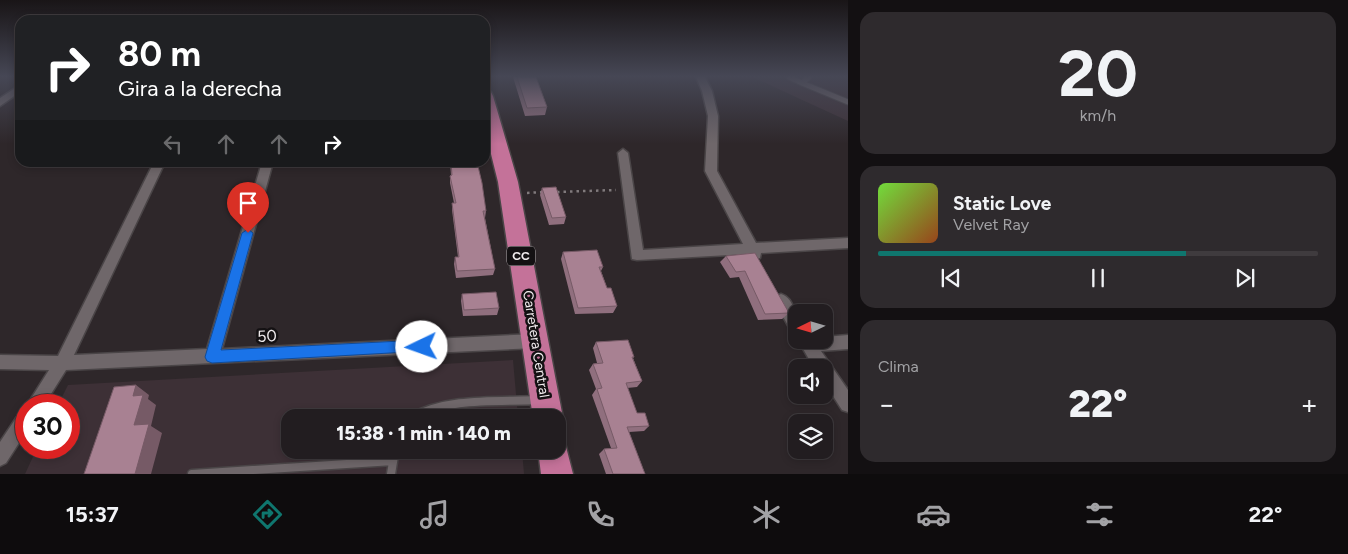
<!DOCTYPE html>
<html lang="es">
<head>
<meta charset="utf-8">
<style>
  :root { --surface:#221d20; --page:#2e2a2d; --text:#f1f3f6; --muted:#a2a2a5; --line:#3f3b3e; --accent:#0f766e }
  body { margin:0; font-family:Figtree,sans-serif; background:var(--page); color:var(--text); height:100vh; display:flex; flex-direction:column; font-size:19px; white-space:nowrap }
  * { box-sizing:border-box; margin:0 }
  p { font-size:16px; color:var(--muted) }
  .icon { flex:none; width:28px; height:28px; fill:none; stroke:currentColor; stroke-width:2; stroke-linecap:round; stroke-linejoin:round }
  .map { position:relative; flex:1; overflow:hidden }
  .side { display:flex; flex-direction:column; gap:12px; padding:12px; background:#131012; width:500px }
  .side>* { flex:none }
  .top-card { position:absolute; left:15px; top:15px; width:475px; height:152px; border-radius:15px; box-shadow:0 2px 8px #0003,0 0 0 1px var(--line); background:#202124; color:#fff; overflow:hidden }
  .needle { width:32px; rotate:265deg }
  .fabs { position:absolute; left:788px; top:304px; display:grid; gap:10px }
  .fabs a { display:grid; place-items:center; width:45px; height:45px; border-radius:10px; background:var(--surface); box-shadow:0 2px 8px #0003,0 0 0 1px var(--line); font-size:25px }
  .speed { position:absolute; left:15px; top:394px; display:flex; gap:10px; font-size:25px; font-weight:700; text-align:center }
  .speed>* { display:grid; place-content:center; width:65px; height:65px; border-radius:50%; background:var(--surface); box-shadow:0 2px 8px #0003,0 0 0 1px var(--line); line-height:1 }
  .speed .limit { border:8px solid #d22; background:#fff; color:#111 }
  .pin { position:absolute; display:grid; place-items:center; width:42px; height:42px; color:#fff; margin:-51px -21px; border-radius:50% 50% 50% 0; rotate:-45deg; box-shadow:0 0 5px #0007 }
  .pin .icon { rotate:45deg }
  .me { position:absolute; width:55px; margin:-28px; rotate:267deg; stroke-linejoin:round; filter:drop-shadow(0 0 4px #0008) }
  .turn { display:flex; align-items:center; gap:18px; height:105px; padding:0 20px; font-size:22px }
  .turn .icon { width:65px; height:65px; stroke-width:2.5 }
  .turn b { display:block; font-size:35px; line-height:42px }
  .lanes { display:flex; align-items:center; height:48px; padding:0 20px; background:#0003; justify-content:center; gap:25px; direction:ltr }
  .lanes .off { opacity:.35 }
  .big { font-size:38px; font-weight:800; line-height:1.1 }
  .side .widget { flex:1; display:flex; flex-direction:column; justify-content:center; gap:8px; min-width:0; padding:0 18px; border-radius:15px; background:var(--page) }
  .side .dial { align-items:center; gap:0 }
  .dial b { font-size:65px; line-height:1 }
  .song { display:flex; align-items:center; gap:15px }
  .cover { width:60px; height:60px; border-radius:8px; background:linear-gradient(135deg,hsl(100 70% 55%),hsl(20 70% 35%)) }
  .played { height:5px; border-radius:2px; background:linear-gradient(90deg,var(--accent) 70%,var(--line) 70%) }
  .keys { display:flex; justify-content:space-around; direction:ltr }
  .heat { display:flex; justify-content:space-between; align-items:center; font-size:28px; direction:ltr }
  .trip { position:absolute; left:281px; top:409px; width:285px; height:50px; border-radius:15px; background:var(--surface); box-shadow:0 2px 8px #0003,0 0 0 1px var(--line); font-weight:800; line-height:50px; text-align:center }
  .dock { display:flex; height:80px; justify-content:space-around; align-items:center; background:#0e0c0d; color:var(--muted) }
  .dock .icon { width:35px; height:35px }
  .dock .current { color:var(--accent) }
  .dock b { font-size:22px; color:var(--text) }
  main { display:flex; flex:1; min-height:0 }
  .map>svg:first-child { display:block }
</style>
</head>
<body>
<main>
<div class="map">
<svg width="848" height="474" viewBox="0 0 848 474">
  <rect width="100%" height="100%" fill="#2e272a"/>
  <path fill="#3d3036" d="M752,77H848V121Z
    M513,360L518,417L290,418V450H522L524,474H25L37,448H69V405H58L68,385Z"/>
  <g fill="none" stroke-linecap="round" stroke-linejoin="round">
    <g stroke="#4a4547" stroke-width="7">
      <path id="lane-far1" d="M789,77L802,83L809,77
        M802,83L848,102"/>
    </g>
    <g stroke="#4a4547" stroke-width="11">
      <path id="lane" d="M411,418C448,397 498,402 539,400
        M192,474L393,461
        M391,474L395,450"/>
    </g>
    <g stroke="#4a4547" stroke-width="3">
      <path id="street" d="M696,77H705L712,91L718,116L717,171L756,243L848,238V248L761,253L760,258H750L748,254L637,260L632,259L618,153L623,149L628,153L643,250L743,244L705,171L708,116L702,91Z
        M20,85V92L0,106V98Z
        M154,162H165L74,355L207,349L262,162H273L222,349L536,334L541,336L543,341L541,346L536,348L66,370L44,405H27L49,370L0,369V355L58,356Z
        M781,294C796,299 796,319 796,332L791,331L774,300L776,296Z
        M848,335V349L821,351L848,390V412L842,410L824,382V368H814L798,340H824V337Z
        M26,410V432L6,463L0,466V442L20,412Z"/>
    </g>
    <g stroke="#4a4547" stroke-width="3">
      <path id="highway" d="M485,91L491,92L493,96L518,182L563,418L558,429V418H533L498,182L485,130Z
        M558,436L564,439L573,474H541L538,450H558Z"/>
    </g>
    <path stroke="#807a7c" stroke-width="2.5" stroke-dasharray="2.5 4" stroke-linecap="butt" d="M557,192L616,190
      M527,193L544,192"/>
    <use href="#lane-far1" stroke="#6f676a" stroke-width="5"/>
    <use href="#lane" stroke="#6f676a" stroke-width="8"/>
    <use href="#street" fill="#6f676a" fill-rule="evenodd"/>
    <use href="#highway" fill="#c47299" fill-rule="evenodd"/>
  </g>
  <path fill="#906f7e" d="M513,77H536L547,107L545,115L525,116Z
    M450,162H477L486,211L485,218L495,269L493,275L456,278L454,264L455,257H458L452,210V203H454L450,183V176L451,175Z
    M542,188L566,217L564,224L549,225L540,195Z
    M563,252L603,267L601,271L607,288L617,306L613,313L575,314L561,259Z
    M755,253L789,313L782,319L758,320L739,277L730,278L720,262L726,256Z
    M462,294L499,308L497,315L463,316L461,301Z
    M596,342L634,357L633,358L642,381L637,387L627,388L637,413L649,426L644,431L629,432L645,474H606L599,454L604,449L611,448L592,395L596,389L589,370L593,364L597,363L593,348Z
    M796,373V393L788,378Z
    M824,377L830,388L824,392Z"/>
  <path fill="#765a66" d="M136,385L149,395L148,399L156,405L151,426L162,433L151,474H135L134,425L133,396Z"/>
  <path fill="#a88192" stroke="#765a66" d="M517,77H536L547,107L527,108Z
    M451,162H477L482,183L486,211H483L495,269L457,271L455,257H459L452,203H456L450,176L452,175Z
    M556,187L566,217L552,218L542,188Z
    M597,250L603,267H599L607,288H611L617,306L578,308L563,252Z
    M755,253L789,313L765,314L745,271L736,272L726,256Z
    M496,292L499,308L464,310L462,294Z
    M628,340L634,357H632L642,381L626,383L637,413H645L649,426L627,427L645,474H613L604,449L617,448L597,389L602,388L593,364L603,363L596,342Z
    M824,377L830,388H824Z
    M136,385L133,396L143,395L134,425L149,424L135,474H84L114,387Z"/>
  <linearGradient id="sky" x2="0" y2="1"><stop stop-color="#191517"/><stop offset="0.53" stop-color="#464755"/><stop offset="1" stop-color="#464755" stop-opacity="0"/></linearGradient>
  <rect width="848" height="144" fill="url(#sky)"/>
  <path fill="#1a73e8" stroke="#114b97" d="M248,229L253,233L221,350L422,340L426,342L428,347L426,351L212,363L207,361L205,357L242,233Z"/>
  <g text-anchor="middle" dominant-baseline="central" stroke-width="5" stroke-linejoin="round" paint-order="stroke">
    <rect fill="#141113" stroke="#aeaaac" stroke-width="1" x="507" y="246.5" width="28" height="19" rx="4"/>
    <g font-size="12" font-weight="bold" fill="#f0ebed">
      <text x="521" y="256">CC</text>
    </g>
    <g font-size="14" fill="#f0ebed" stroke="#141113">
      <text transform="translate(536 344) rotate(81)">Carretera Central</text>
    </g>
    <g font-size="16" fill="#f0ebed" stroke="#141113">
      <text transform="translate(267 336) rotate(-3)">50</text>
    </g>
  </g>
</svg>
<div class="fabs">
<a><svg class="needle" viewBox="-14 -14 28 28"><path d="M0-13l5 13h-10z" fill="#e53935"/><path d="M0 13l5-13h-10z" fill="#a2a2a5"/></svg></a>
<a><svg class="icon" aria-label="sound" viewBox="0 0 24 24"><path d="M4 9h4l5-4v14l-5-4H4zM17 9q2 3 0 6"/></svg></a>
<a><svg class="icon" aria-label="layers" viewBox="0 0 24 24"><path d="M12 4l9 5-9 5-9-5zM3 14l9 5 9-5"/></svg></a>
</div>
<div class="speed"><div class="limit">30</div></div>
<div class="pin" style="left:248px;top:233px;background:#d93025"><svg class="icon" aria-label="arrive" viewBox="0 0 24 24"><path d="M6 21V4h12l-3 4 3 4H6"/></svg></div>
<svg class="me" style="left:422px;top:347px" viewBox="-20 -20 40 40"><circle r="19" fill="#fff"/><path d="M0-13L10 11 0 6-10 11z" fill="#1a73e8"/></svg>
<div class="trip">15:38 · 1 min · 140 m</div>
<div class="top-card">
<div class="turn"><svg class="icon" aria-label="right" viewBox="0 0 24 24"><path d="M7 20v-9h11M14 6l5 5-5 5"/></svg><div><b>80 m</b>Gira a la derecha</div></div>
<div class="lanes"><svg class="icon off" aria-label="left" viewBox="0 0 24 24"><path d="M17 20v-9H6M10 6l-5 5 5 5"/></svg><svg class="icon off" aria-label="ahead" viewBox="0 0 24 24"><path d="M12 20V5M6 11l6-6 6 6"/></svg><svg class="icon off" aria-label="ahead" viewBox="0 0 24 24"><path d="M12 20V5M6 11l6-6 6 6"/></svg><svg class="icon" aria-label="right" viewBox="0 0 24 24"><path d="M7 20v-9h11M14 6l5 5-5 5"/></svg></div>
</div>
</div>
<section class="side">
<div class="widget dial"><b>20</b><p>km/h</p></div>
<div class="widget">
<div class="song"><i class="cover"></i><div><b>Static Love</b><p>Velvet Ray</p></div></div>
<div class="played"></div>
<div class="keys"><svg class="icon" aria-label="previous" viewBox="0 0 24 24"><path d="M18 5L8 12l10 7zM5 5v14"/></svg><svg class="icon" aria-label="pause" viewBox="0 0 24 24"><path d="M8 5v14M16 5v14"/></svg><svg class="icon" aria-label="next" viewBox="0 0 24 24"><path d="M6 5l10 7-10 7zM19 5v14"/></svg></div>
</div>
<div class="widget"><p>Clima</p>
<div class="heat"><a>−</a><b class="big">22°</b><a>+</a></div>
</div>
</section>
</main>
<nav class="dock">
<b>15:37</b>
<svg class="icon current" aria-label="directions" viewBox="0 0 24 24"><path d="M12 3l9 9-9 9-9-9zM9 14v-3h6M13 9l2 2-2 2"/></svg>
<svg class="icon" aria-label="music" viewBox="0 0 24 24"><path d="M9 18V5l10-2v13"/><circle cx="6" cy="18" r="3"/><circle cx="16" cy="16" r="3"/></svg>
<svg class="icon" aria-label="phone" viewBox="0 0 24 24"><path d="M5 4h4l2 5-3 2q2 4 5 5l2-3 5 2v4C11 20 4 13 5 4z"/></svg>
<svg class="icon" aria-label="climate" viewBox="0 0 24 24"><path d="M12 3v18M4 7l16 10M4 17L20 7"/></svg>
<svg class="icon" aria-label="car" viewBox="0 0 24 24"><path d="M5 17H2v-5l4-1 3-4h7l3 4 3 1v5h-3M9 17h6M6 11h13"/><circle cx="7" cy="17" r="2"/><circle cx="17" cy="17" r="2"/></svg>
<svg class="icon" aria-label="filters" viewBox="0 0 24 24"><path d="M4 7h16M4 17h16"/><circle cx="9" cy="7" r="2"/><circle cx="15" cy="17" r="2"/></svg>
<b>22°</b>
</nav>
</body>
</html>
